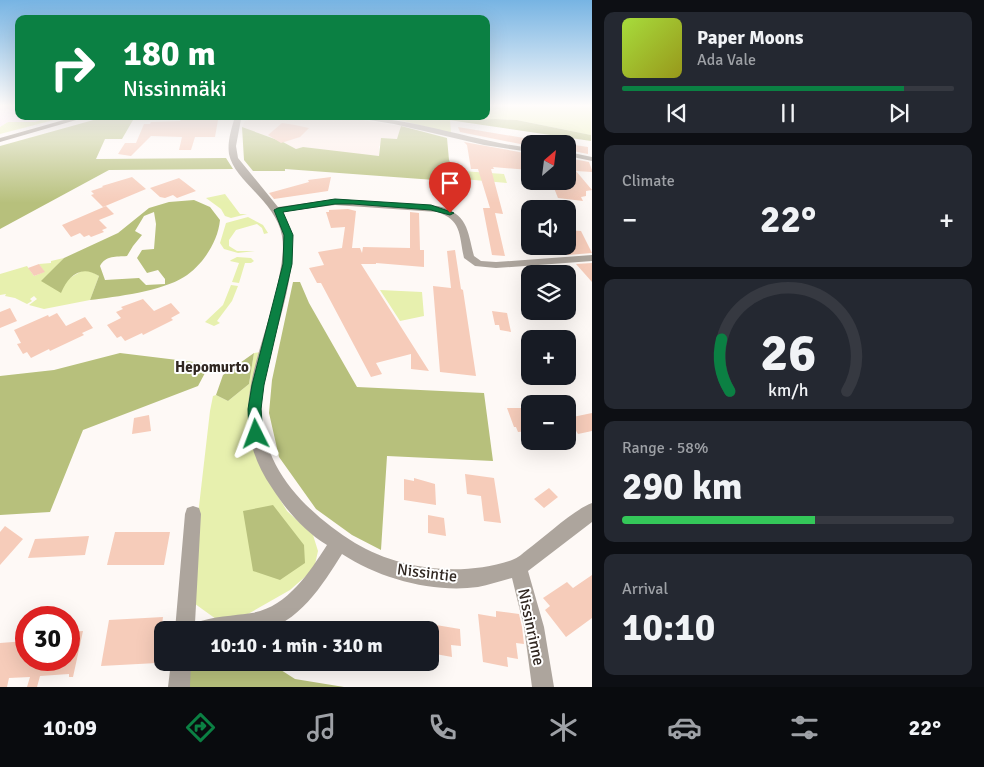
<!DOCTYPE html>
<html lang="en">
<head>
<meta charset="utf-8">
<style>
  :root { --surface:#171b24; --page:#242831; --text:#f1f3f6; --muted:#9ea1a6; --line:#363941; --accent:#0b8043 }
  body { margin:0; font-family:Signika,sans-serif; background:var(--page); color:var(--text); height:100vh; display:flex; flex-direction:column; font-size:19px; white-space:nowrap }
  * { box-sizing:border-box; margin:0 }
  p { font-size:16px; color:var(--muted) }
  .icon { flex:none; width:28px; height:28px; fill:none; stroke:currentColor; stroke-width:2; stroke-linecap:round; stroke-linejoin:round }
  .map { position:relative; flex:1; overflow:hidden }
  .details { display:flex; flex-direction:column; gap:12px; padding:12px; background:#0d0f14; width:392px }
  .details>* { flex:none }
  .top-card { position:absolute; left:15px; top:15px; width:475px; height:105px; border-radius:10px; box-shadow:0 5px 20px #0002; background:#0b8043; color:#fff; overflow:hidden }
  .needle { width:32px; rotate:28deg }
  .tools { position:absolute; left:521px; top:135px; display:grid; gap:10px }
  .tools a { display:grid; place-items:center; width:55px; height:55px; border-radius:10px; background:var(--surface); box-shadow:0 5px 20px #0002; font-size:25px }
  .speed { position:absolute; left:15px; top:606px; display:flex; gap:10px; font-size:25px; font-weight:700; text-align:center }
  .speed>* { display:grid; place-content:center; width:65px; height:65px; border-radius:50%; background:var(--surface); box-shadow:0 5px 20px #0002; line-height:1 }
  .speed .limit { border:8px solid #d22; background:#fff; color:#111 }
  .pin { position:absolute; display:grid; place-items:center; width:42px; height:42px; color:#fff; margin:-51px -21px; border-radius:50% 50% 50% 0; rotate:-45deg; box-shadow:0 0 5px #0007 }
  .pin .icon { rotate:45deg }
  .me { position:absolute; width:55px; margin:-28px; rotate:357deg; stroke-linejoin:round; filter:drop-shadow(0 0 4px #0008) }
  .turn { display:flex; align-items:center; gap:18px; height:105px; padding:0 25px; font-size:22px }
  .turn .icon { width:65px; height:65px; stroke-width:2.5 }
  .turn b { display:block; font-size:35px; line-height:42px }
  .big { font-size:38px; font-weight:800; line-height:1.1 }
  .details .widget { flex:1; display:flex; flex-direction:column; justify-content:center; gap:8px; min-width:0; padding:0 18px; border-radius:10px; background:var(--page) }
  .details .dial { align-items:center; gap:0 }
  .dial svg { height:130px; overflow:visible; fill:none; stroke:var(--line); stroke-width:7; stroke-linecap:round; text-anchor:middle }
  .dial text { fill:var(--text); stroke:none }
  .song { display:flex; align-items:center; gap:15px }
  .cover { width:60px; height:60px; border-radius:8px; background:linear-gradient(135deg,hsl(80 70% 55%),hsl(60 70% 35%)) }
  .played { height:5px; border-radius:2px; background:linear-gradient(90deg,var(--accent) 85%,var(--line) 85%) }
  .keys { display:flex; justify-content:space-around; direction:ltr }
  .heat { display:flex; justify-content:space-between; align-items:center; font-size:28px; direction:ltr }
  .charge { height:8px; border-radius:4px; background:linear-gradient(90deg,#34c759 58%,var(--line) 0) }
  .trip { position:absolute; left:154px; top:621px; width:285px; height:50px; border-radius:10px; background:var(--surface); box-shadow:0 5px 20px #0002; font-weight:800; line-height:50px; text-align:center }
  .dock { display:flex; height:80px; justify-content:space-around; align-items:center; background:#090b0e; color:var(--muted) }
  .dock .icon { width:35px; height:35px }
  .dock .current { color:var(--accent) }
  .dock b { font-size:22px; color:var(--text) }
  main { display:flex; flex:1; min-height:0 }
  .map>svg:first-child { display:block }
</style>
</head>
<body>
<main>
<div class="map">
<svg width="592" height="687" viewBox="0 0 592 687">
  <rect width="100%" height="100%" fill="#fef9f6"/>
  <path fill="#fee9f8" d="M0,106H19V116H54L35,122H8L0,127Z"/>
  <path fill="#fcede7" d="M350,118L401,126L398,139L379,146V156L360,155L303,147L296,149L283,142L242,127L245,121L252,119Z"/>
  <path fill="#e7f0ae" d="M486,106H591V135L517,120L496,119L450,120L451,133L387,117L486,116Z
    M54,116H69L0,134V127L8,122H35Z
    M462,171L504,174L507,183L463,179Z
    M225,194L240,214H247L231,218L225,216L221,209L206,198Z
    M248,217L263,225L268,233L264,234L262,228L257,224L236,230L229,240V246L237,251H255L238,253L224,249L220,243L226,223Z
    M237,257L251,258L254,261L251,263H245L239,283L232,282L239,263L230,261L231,260Z
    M64,258L42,281C49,281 59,282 66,279C81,275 80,264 99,276L90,300L44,309L29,305L37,299L34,296L30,299L32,301L27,304L15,298L5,296L6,294L0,295V274L27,266L34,276L44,272L39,264L51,263V261Z
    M231,285L238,286L232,301L217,321L220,323L214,326L205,322L223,305Z
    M380,290L422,292L424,316L400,321Z
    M261,352L254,390L264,473L287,511L313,535L318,551L314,569L290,590L248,614L216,619L191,601L192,567L210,411L213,396L216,395L228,401L249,384L254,353Z"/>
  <path fill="#b7c07c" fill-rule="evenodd" d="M108,116H157L133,120L122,139H105L96,159L226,158L233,169L109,170L0,229V146Z
    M496,119L517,120L591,135V141L449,120Z
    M401,126L447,138L449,160L455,173L448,181L285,169V171H253L244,160L242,127L283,142L296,149L303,147L379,156L381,138L397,139Z
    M194,200L210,207L220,220C218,242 202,266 184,277C162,291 116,297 90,300L99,276C81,264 68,276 61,293L41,281L64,258L118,233L149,208L169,202ZM154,212L156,224L154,249L142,250L137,258L147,273L158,270L165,279V284L146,285L139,278L105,280L100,266C106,255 116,257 127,256L133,246L142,235L135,231L144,216Z
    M293,282H300L309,303L357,387L484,393L493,461L387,456L381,550L352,535L316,509L279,457L269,413L272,380Z
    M120,353L202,363L205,373L198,386L83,430L50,512L0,515V376L54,370Z
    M254,353L249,384L228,401L216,395L223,375Z
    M273,505L304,545L305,563L280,580L253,571L243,511Z
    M195,662L270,663L295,679L344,687H187L189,664Z"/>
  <path fill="#f6ccba" d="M176,116H200L218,120L215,137H195L191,150H179L182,137L151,136L131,156L118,154L125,143H136L144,124H150L151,122L181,121Z
    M282,123L295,125L309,128L300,137L281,143L268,135Z
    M458,127L530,139V146L460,132Z
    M464,142L530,154V170L493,167L494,169H491L503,214L495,213L505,256L492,255L483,208H490L478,169H471L467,145Z
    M568,144L588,147V154L568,150Z
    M568,158L589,162L592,170V172L576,171L592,190L586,191V196L581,197L583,201L558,198L554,188L568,189Z
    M132,177L146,189L103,207L91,195L94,194L91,191L103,187L102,186Z
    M331,177L328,191L274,199L269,193L309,182L308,180Z
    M179,178L196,191L177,198L173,195L165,198L160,197L150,188Z
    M106,206L114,214L99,220L107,228L102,230L104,232L91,237L89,235L84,237L80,233L71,237L62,225Z
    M348,209L356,211L352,248H360L362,253L363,247L410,248V212L419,213L420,250H424V267L376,263V264H361L429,371L411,369V354L376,363L382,374L371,377L321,283H317L309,268L324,265L318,252L342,248L345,227L331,228L326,212H329V210Z
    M568,230L581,231L592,253L568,255L560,246H568Z
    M455,250L461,289L463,290L476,376L440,372L433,286L451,288L447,251Z
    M592,263V282L576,264Z
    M39,264L45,272L34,276L28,268Z
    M143,299L154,311L171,303L180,313L171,318L173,320L143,335L142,333L125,341L121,336L117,338L107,325L121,318L116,312L123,309L121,307Z
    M10,308L17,321L0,328V312Z
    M492,311L507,313L511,332L500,330L499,325H495Z
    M57,313L66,326L85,317L93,328L82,333L84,335L50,351L49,349L31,358L27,352L23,354L17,344L21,343L14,330L48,315L49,317Z
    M507,408H530V431L518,432L516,427H514Z
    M592,413V431L578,434L568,418Z
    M149,415L151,431L132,434L134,418Z
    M465,474L494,478L501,523L484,521L481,496L467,494Z
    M414,478L435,484L436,505L404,500V479L414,481Z
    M549,488L558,497L544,508L534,499Z
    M428,515L444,518L446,536L428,533Z
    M5,526L23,539L0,565V532Z
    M115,532H170L164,565H107Z
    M89,536L85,555L28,558L35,539Z
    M592,575V618L566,637L545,610L550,606L543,598L567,582L573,588Z
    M496,611L519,614L522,627L524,644L516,643L518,659L507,657L508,667L483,662L478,614L496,617Z
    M163,617L157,663L101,666L109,620Z
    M430,624L460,629L461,646L451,645L452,657L430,653Z
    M83,631L73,677H69V674L40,676L37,687H27L30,677L9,678L7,687H0V643L26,641V660H69V632Z"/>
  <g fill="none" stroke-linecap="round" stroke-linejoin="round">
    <path fill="#ada59d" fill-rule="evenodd" d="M235,116H340L337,118L241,119L236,146L238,158L278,207L335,199L438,206C468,214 467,229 474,256L481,261L496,262L592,255V261L496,268L475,266L464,258C459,235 462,220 437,212L335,205L282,212C296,233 293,258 289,281C282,319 268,354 263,392C253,459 302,510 355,543C400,570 462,577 512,560C518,558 523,553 527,550C545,537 573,510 592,503V522L528,571L544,627L554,687H532L524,627L512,578C501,581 489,585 478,587C433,593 380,579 342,554C323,584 298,626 259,630C232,633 203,630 175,630L185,514L187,508L193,506L199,508L201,514L195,623C213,616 233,616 252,613C287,607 309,573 327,545C304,531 287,511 272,488C224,418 260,361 277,288C280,271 285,253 282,236C276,201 234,181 229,154C227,141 232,128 235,116Z
      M345,116C408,116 468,140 530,148V152L484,145L394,124Z
      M568,152L592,157V161L568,156Z
      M171,662H191L190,687H168Z"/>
    <path fill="#887d70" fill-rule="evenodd" d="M78,116H90L0,142V138Z"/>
  </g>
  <linearGradient id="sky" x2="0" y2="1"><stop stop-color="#77b4e3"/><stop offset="0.52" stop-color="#fffcfb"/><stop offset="1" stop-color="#fffcfb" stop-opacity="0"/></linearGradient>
  <rect width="592" height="203" fill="url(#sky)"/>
  <path fill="#0b8043" stroke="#07532c" d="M335,199L431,205L454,213L450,215L431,210L353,204H335L283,212L293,235L292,264L264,385L261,409L263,434L261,438L256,440L251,438L249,434L248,409L252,385L283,264L284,235L274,210L278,208Z"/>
  <g text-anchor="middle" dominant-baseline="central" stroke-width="4" stroke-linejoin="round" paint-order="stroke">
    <g font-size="15" font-weight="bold" fill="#312822" stroke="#fff">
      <text x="212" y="367">Hepomurto</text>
    </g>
    <g font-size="16" fill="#312822" stroke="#fff">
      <text transform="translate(427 573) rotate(7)">Nissintie</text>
      <text transform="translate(531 627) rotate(78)">Nissinrinne</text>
    </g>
  </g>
</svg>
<div class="tools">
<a><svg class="needle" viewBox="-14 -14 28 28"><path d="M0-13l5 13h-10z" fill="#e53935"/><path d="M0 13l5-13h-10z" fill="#9ea1a6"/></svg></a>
<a><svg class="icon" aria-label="sound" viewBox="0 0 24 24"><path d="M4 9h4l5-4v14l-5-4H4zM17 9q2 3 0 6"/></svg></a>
<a><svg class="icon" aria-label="layers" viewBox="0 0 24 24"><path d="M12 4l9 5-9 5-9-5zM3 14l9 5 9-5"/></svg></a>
<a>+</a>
<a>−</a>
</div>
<div class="speed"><div class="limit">30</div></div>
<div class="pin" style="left:450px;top:213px;background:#d93025"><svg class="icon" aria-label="arrive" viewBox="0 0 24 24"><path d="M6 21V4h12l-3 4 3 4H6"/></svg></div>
<svg class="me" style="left:256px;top:434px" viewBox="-20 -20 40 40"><path d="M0-17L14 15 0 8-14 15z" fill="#0b8043" stroke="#fff" stroke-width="4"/></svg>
<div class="trip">10:10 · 1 min · 310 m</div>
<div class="top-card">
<div class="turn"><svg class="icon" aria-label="right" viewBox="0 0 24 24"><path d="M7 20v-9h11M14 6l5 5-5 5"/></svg><div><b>180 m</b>Nissinmäki</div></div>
</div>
</div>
<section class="details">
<div class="widget">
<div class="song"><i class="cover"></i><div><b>Paper Moons</b><p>Ada Vale</p></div></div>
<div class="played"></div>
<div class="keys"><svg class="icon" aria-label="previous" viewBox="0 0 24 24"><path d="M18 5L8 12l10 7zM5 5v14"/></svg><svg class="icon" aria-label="pause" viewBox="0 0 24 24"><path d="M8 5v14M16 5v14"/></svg><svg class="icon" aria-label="next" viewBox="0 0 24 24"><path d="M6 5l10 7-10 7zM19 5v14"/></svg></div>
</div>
<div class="widget"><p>Climate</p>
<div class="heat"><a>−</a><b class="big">22°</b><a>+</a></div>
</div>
<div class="widget dial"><svg viewBox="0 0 100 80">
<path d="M14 69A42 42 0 1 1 86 69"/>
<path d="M14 69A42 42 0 0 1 9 37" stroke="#0b8043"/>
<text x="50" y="56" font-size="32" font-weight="700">26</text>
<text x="50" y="72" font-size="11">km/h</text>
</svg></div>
<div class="widget"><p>Range · 58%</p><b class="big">290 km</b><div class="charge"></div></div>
<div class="widget"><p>Arrival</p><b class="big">10:10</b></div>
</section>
</main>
<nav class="dock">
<b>10:09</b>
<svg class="icon current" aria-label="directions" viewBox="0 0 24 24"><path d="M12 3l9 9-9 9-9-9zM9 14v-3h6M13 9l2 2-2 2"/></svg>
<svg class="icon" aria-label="music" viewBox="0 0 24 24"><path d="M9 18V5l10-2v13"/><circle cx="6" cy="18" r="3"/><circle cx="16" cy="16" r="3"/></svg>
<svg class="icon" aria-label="phone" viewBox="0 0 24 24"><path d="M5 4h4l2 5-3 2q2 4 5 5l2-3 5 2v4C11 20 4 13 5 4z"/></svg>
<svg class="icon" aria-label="climate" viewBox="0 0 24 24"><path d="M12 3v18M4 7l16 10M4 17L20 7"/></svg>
<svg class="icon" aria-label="car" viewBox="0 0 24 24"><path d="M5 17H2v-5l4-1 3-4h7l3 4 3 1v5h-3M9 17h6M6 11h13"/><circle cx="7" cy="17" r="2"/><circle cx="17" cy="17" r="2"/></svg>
<svg class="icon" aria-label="filters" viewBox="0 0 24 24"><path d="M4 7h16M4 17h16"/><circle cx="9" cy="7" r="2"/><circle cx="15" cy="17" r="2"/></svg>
<b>22°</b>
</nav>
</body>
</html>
